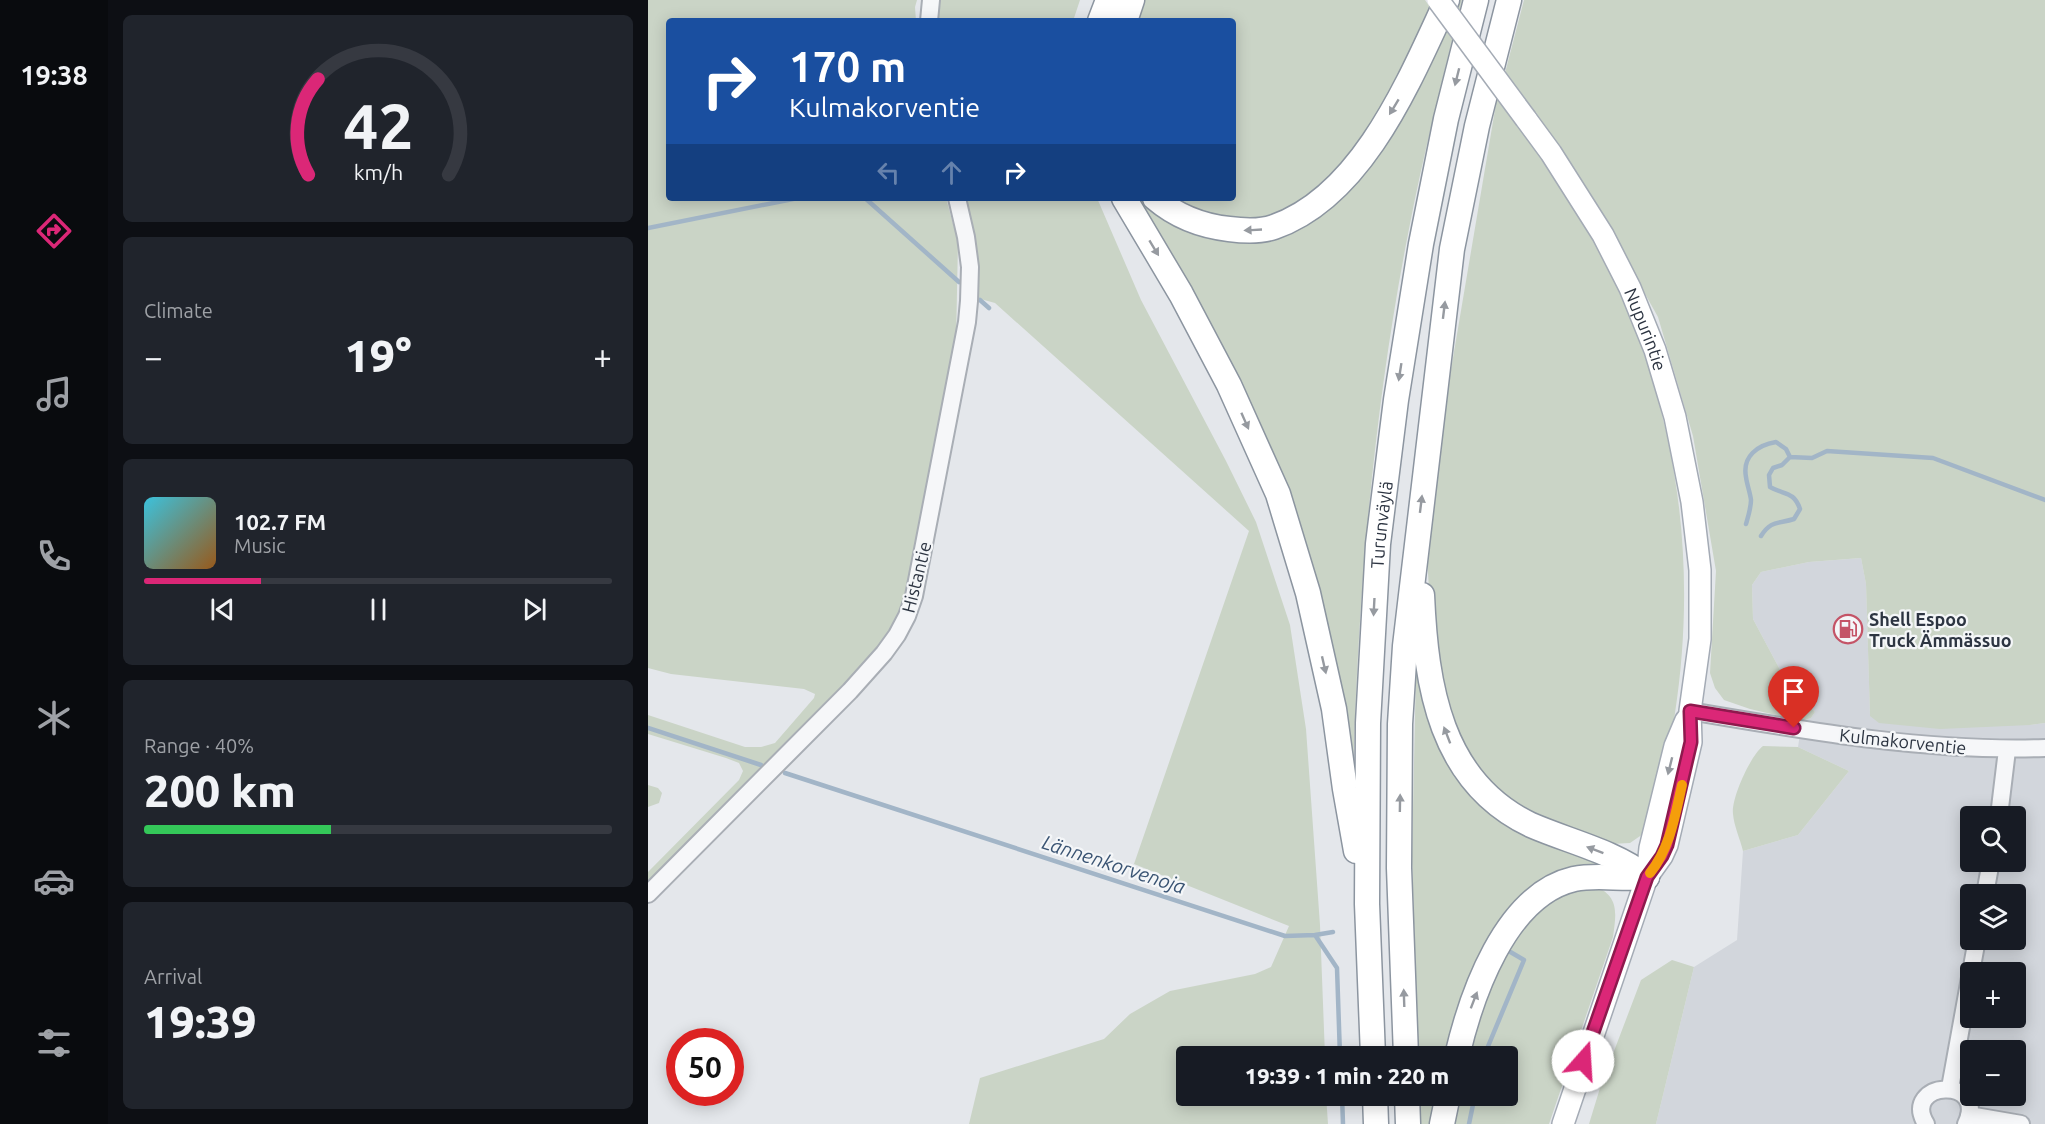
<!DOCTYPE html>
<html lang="en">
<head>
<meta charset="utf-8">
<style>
  :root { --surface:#171b24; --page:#20242c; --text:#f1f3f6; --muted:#9ea1a6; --line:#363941; --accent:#db2777 }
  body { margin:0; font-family:Ubuntu,sans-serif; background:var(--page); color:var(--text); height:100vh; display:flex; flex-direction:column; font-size:22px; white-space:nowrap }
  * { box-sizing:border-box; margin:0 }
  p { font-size:20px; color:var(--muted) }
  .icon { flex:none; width:33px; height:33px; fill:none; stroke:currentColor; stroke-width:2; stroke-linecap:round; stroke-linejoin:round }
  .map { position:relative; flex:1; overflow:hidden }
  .sheet { display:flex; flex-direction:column; gap:15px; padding:15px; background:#0d0f14; width:540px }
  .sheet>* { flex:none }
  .banner { position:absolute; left:18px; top:18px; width:570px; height:183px; border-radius:6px; box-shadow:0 3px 15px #0003; background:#1a4fa0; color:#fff; overflow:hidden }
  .fabs { position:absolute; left:1312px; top:806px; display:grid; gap:12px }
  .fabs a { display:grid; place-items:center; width:66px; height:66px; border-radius:6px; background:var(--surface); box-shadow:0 3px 15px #0003; font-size:30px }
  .speed { position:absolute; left:18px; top:1028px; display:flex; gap:12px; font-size:30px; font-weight:700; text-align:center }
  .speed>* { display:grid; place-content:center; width:78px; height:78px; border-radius:50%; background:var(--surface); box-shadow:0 3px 15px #0003; line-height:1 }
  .speed .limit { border:9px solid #d22; background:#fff; color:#111 }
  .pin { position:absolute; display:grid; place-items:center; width:51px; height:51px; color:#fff; margin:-62px -26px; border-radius:50% 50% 50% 0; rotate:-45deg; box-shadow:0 0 6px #0007 }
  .pin .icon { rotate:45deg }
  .me { position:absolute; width:66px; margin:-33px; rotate:19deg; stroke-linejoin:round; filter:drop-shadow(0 0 4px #0008) }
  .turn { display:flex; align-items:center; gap:21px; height:126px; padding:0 24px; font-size:27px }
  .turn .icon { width:78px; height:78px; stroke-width:2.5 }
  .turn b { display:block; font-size:42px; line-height:51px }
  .lanes { display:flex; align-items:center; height:57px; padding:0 24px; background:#0003; justify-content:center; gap:30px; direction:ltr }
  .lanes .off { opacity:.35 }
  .big { font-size:45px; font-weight:800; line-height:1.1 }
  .sheet .tile { flex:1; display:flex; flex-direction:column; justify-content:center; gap:9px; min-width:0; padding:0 21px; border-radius:9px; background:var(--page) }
  .sheet .dial { align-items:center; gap:0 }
  .dial svg { height:156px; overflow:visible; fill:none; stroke:var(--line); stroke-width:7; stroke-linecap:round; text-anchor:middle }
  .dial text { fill:var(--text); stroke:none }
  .song { display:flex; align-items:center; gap:18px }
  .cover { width:72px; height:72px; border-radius:9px; background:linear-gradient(135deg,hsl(190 70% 55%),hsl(30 70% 35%)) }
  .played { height:6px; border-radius:3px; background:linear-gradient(90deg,var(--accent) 25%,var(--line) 25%) }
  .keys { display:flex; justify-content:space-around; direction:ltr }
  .heat { display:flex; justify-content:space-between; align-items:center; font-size:33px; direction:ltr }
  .charge { height:9px; border-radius:4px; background:linear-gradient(90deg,#34c759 40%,var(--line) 0) }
  .trip { position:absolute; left:528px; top:1046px; width:342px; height:60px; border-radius:6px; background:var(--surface); box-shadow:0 3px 15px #0003; font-weight:800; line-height:60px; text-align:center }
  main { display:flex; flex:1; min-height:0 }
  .menu { display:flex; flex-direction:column; width:108px; justify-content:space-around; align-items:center; background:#090b0e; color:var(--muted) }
  .menu .icon { width:42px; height:42px }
  .menu .on { color:var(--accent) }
  .menu b { font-size:27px; color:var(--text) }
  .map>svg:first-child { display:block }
</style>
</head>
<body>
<main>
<nav class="menu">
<b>19:38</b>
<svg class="icon on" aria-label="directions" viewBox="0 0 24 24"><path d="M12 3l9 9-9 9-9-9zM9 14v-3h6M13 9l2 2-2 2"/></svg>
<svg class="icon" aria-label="music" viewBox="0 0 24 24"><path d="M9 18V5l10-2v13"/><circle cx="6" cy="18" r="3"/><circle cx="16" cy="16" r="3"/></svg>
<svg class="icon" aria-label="phone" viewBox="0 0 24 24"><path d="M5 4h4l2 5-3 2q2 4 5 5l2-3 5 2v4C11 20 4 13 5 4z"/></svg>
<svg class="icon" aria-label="climate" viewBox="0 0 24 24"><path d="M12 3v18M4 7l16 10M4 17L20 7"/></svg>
<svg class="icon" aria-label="car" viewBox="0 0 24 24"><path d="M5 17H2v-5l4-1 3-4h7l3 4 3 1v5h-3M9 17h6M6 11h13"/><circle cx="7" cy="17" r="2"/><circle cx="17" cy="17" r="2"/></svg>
<svg class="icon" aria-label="filters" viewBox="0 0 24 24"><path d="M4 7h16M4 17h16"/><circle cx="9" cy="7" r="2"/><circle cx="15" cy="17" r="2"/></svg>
</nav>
<section class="sheet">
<div class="tile dial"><svg viewBox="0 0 100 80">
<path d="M14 69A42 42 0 1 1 86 69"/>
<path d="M14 69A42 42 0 0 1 19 20" stroke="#db2777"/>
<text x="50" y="56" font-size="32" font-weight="700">42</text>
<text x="50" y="72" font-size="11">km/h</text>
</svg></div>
<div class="tile"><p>Climate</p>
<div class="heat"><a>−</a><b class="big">19°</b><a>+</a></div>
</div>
<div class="tile">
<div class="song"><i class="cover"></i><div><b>102.7 FM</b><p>Music</p></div></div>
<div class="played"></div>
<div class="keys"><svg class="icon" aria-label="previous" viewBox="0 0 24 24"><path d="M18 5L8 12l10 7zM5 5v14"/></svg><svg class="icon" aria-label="pause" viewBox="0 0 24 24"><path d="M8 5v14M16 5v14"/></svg><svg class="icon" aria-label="next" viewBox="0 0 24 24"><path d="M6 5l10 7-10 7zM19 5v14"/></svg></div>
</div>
<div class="tile"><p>Range · 40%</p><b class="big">200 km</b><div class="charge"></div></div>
<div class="tile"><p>Arrival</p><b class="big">19:39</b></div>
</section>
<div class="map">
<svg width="1397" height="1124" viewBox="0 0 1397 1124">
  <rect width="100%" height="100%" fill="#e4e7eb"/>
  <path fill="#d2d6dc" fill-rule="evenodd" d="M1213,558L1218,584L1222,716L1382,725L1397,723V1124H1008L1046,967L1089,940L1095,851L1150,835L1201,771L1150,747L1154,721L1163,718L1167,712L1138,681L1105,619L1104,585L1113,572L1161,562ZM1323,816H1368V861H1323ZM1323,894H1368V939H1323ZM1323,972H1368V1017H1323ZM1323,1050H1368V1095H1323Z"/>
  <path fill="#cad4c6" d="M0,0H269L267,7L268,21H21V198H298L310,242L308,342L258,604L231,650L0,887V872L91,780L95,771L91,763L78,758L0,734V715L97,747H113L127,743L166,698L167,694L156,689L23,674L0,668Z
    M292,0H432L425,21H289Z
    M490,0H777L786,13L701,164L632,218L587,225L518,198H585V21H484Z
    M807,0H814C795,78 775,155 760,234C725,413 710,596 705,778L668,601L482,198H498L566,235L675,207Z
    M876,0H1397V723L1382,725L1292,729L1231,723L1222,716L1218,584L1213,558L1161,562L1113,572L1104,585L1105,619L1138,681L1167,712L1163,718L1154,721L1102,709L1076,700L1067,688L1062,673L1068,571L1045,436L1010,317L950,210L857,73Z
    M849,98C876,134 903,171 927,209C1021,361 1054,537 1027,713C1022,749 1011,784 1004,820L995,834L982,843L963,844L868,809L831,777L812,747L784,640L779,556L796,411Z
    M315,198H449L493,300L578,461L608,522L642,625L658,729L672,925L677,1056H538V1095H678L680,1124H321L332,1078L456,1039L482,1014L522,991L607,974L623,967L641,926L486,864L601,531L347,303L329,298Z
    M768,671H770L805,768L971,865L893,888L803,1056H770L764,856Z
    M1115,746L1150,747L1201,771L1150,835L1095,851C1092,839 1086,826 1085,814C1083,798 1103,755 1115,746Z
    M0,785L10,788L14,793L11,803L0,807Z
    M947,886C972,897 968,914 965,937L901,1124H802L809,1095H860V1056H818L836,997L868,929L912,894Z
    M1024,960L1046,967L1008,1124H941L952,1088L993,980Z
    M771,1095H793L789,1124H772Z"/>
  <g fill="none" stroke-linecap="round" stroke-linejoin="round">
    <path stroke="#a2b5c7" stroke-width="4.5" d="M217,198L311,282
      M0,228L150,198
      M332,300L341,308
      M1098,524C1100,517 1103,508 1103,500C1102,492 1099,485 1098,477C1094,456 1110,445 1128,442L1138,449L1142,457L1164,458L1179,451L1285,458L1397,500
      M1113,536C1123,520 1130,524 1146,519L1152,509C1146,491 1136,495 1122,487L1121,475L1125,468L1134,465L1142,457
      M0,728L113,765
      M137,773L637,936L667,935L689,968L692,1056
      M667,935L685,932
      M836,1056L876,960L859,950
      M694,1095L695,1124
      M821,1124L827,1095"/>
    <g stroke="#a9aeb5" stroke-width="20">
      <path id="minor" d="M281,21L283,0
        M1042,711C1160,731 1278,752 1397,748
        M1351,816L1359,750
        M0,894L202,691L236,653L249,635L259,616L266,596L319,322L321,301L322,267L318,237L309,198
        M1337,894L1343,861
        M1302,1088L1329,939
        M1321,1115L1373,1124
        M1278,1124C1252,1081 1341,1075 1318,1124"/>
    </g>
    <g stroke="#a4abb5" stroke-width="24">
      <g id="major">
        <path id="s1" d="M878,119L903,153L955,235L982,288L1007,350L1027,417L1044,502L1052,570V639L1042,711L1043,742L1019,845L1014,856L999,877"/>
        <path d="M915,1124L999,877L1002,848L1027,746L1038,720"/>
      </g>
    </g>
    <g stroke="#8c95a0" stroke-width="27">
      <g id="highway">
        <path d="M452,21L460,0"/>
        <path d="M477,21L484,0"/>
        <path d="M476,198L533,294L581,385L630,494L660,593L686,709L697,789L708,851"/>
        <path d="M507,198C528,216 554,226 581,229C596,231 612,232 626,227C715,196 762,79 799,0"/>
        <path d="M774,595C778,685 792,782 883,825C922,842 965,851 999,877"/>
        <path id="s2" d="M725,1056L719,904L720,723L730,544L748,400L773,244L798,119L828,0"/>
        <path d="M758,1056L751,868L752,724L757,646L804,249L829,126L861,0"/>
        <path d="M809,1056C823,996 857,895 926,879C950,874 974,880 999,877"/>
        <path d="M727,1095L728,1124"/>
        <path d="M759,1095L760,1124"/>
        <path d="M794,1124L800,1095"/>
      </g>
    </g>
    <use href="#minor" stroke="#f6f7f9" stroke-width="16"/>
    <use href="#major" stroke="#fff" stroke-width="21"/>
    <use href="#highway" stroke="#fff" stroke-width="24"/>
    <g stroke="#a4abb5" stroke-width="24" stroke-linecap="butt">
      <path id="major-bridge" d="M790,0L878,119"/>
    </g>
    <use href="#major-bridge" stroke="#fff" stroke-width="21"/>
  </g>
  <defs><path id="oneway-solid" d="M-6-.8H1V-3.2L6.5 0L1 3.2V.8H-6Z" transform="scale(1.5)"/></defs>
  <g fill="#969aa0">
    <use href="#oneway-solid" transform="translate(809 77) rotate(104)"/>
    <use href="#oneway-solid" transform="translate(746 107) rotate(121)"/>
    <use href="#oneway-solid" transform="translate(605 230) rotate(177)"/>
    <use href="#oneway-solid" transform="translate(506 248) rotate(59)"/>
    <use href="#oneway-solid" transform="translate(796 310) rotate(-83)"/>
    <use href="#oneway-solid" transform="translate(752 372) rotate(99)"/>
    <use href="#oneway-solid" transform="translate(597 421) rotate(66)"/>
    <use href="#oneway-solid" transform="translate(773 504) rotate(-83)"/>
    <use href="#oneway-solid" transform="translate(726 607) rotate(93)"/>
    <use href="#oneway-solid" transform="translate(676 665) rotate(77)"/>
    <use href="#oneway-solid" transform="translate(799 735) rotate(-111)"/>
    <use href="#oneway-solid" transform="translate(1022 766) rotate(104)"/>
    <use href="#oneway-solid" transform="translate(752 803) rotate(-89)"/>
    <use href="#oneway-solid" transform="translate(947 850) rotate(-159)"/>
    <use href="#oneway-solid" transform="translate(756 998) rotate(-92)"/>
    <use href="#oneway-solid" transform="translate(826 1000) rotate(-69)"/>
  </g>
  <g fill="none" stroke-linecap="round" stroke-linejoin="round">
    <g stroke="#8e194d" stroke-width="15">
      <path id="route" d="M935,1061L999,877L1014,856L1019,845L1043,742L1042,711L1146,728"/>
    </g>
    <use href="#route" stroke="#db2777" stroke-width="10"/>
    <path stroke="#f59e0b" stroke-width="10" d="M1002,873C1022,848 1027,816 1034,785"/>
  </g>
  <defs>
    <g id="fuel-ring" transform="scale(1.5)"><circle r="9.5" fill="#f4f6f8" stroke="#c45467" stroke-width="1.5"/><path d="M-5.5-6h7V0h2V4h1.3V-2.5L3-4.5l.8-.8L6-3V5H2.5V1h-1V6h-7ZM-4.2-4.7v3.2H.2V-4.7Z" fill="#c45467"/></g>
  </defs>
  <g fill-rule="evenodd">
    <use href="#fuel-ring" x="1200" y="629"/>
  </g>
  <g text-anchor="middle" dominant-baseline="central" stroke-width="4.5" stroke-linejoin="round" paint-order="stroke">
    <g font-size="18" fill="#2d3542" stroke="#f4f6f8">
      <text stroke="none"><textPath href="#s1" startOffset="243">Nupurintie</textPath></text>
      <text stroke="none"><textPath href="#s2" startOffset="532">Turunväylä</textPath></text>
      <text transform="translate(268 577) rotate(-76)">Histantie</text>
      <text transform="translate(1255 741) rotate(6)">Kulmakorventie</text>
    </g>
    <g font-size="18" font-weight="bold" fill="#2d3542" stroke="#f4f6f8" text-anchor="start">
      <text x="1221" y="619">Shell Espoo<tspan x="1221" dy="21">Truck Ämmässuo</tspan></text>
    </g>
    <g font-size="20" font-style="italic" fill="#3a5473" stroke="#f4f6f8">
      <text transform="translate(466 864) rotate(18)">Lännenkorvenoja</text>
    </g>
  </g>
</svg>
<div class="fabs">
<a><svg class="icon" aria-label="search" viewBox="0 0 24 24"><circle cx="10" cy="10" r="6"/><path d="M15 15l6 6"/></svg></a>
<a><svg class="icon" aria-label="layers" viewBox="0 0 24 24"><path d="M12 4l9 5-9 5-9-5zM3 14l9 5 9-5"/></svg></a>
<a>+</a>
<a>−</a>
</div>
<div class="speed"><div class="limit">50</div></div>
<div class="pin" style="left:1146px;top:728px;background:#d93025"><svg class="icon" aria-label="arrive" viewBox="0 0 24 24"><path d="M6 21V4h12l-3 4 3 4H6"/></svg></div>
<svg class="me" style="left:935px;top:1061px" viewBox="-20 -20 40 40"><circle r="19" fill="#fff"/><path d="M0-13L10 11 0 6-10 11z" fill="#db2777"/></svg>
<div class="trip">19:39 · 1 min · 220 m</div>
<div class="banner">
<div class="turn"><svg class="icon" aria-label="right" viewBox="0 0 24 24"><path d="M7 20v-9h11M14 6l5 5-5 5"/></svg><div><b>170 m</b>Kulmakorventie</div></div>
<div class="lanes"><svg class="icon off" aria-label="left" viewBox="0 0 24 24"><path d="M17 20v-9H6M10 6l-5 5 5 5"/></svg><svg class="icon off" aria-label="ahead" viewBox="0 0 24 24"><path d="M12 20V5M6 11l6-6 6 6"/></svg><svg class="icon" aria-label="right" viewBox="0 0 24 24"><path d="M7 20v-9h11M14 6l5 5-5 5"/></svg></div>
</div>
</div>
</main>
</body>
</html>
